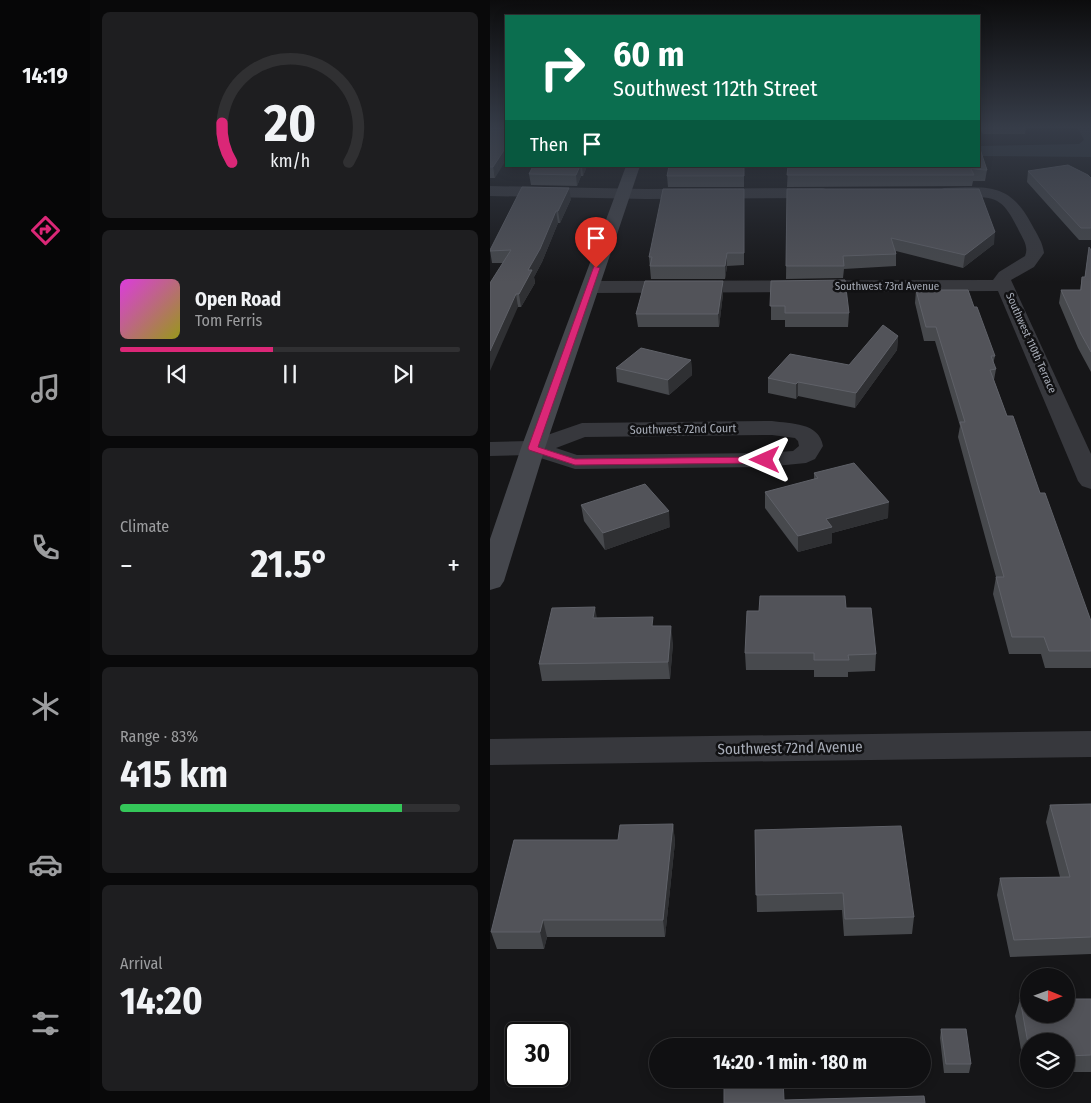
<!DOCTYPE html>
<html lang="en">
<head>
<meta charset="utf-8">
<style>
  :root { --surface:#101012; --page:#1e1e20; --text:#f1f3f6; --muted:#9c9d9f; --line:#303032; --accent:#db2777 }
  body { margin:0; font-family:"Fira Sans Condensed",sans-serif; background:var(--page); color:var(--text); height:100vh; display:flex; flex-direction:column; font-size:19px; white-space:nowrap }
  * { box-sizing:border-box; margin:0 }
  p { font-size:16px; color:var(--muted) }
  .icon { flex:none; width:28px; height:28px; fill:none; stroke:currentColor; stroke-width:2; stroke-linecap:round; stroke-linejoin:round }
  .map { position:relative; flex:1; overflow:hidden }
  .drawer { display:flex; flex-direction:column; gap:12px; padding:12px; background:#09090a; width:400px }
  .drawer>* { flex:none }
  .hud { position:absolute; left:15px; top:15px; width:475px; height:152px; border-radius:0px; box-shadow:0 2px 12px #0003,0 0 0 1px var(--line); background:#0b6e4f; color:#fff; overflow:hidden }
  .needle { width:32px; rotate:91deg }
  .controls { position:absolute; left:530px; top:968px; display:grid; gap:10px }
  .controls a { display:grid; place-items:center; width:55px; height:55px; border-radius:50%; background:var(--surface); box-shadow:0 2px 12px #0003,0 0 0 1px var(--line); font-size:25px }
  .speed { position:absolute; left:15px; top:1022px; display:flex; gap:10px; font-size:25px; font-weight:700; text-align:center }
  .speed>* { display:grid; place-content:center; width:65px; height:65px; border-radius:50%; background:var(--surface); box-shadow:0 2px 12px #0003,0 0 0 1px var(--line); line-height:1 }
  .speed .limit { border:2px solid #111; border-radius:8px; background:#fff; color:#111 }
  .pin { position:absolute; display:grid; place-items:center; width:42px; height:42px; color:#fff; margin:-51px -21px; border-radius:50% 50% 50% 0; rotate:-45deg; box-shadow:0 0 5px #0007 }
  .pin .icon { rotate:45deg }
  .me { position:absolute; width:55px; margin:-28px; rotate:270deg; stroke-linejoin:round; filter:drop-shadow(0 0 4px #0008) }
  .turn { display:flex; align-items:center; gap:18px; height:105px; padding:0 25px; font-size:22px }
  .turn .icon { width:65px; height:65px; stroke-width:2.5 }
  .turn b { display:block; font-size:35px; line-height:42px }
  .then { display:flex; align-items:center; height:48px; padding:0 25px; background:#0003; gap:10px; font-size:19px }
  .big { font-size:38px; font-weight:700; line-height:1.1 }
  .drawer .tile { flex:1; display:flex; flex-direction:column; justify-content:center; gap:8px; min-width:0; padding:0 18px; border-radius:8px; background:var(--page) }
  .drawer .dial { align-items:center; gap:0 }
  .dial svg { height:130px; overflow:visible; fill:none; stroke:var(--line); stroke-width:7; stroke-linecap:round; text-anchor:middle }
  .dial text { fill:var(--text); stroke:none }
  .song { display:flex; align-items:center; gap:15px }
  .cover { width:60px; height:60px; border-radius:8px; background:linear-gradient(135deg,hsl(300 70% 55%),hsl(60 70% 35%)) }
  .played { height:5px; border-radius:2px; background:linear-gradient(90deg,var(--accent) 45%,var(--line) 45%) }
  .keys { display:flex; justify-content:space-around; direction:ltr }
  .heat { display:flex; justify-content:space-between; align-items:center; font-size:28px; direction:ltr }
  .charge { height:8px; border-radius:4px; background:linear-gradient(90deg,#34c759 83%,var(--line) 0) }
  .trip { position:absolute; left:159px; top:1038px; width:282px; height:50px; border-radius:25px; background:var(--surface); box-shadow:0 2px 12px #0003,0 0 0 1px var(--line); font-weight:700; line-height:50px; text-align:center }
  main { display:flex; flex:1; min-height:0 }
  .menu { display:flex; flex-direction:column; width:90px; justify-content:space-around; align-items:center; background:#060607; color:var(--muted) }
  .menu .icon { width:35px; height:35px }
  .menu .current { color:var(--accent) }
  .menu b { font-size:22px; color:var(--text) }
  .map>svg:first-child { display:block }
</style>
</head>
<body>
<main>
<nav class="menu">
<b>14:19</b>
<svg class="icon current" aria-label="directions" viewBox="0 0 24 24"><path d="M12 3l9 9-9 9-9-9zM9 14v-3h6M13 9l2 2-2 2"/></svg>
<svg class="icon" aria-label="music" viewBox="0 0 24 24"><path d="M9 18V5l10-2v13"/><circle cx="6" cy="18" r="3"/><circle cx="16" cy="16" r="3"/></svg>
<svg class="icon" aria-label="phone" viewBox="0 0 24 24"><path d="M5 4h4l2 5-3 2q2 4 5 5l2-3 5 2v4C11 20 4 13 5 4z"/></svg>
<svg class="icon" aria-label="climate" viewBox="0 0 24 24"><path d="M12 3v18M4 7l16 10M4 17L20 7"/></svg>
<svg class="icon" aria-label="car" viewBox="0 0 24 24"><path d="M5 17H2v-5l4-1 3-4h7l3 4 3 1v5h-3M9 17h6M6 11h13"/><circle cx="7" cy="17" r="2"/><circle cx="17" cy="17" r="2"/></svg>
<svg class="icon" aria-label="filters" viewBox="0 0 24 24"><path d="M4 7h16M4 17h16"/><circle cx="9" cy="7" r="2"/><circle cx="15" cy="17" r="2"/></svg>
</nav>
<section class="drawer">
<div class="tile dial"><svg viewBox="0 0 100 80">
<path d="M14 69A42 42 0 1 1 86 69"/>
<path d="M14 69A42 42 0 0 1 8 45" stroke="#db2777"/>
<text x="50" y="56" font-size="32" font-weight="700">20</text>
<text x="50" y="72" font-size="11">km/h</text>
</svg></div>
<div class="tile">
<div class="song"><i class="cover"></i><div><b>Open Road</b><p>Tom Ferris</p></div></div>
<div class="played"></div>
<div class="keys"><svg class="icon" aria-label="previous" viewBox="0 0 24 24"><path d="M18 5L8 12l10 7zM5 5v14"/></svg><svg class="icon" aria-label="pause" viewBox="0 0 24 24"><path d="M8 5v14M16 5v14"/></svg><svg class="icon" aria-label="next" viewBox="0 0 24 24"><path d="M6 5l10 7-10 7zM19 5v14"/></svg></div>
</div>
<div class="tile"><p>Climate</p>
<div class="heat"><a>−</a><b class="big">21.5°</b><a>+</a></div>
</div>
<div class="tile"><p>Range · 83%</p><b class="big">415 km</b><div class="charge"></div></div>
<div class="tile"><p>Arrival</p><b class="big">14:20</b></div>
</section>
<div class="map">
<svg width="601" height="1103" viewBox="0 0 601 1103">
  <rect width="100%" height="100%" fill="#161618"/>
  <path fill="#2c353c" d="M588,128H601V157L489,156V146L589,144L594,140Z"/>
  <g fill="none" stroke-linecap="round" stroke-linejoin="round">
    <path fill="#37383d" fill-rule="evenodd" d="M0,186L156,189L333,188L338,190L341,193L338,196L333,198L156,199L0,196Z
      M454,188C497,187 520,182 542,225C547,234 553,243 554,253L544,267L521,280L601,454V489L592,486L588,481L508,291L100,293L94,291L91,287L94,283L100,281L503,280L509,272L535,256C539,247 533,239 529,231C513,199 508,196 472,197C464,197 456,198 449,196L446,193L449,190Z
      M282,421C301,424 329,422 333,446L325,459L316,463L275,467L85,469L41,455L0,456V442L40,441L92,423ZM282,435L305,438L308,441L309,446L303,451L275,453L87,455L66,448L95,437Z"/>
    <path fill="#37383d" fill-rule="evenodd" d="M601,731V757L0,765V739Z"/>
    <path fill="#45474d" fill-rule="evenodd" d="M136,166H150L55,448L14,581L10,587L0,590V539L31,448Z"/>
  </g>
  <path fill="#47494d" d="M0,128L5,178H0Z
    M489,128H536L535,134H493Z
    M43,166H97L93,176H91L87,186L41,185L39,174Z
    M254,166V187H178L177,176Z
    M298,166L497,170L495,181H483L482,186L297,187Z
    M538,171L601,178V240H589L537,182Z
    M297,189L504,244L473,268L406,251V266L354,269L353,278L296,279Z
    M81,199L70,223H68L52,262L44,277L45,283L31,307H28L13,263H2L0,250Z
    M254,201V265L237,266L235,279H161L159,257Z
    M599,247L601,250V372L588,348L569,303L571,290H590L592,277H595Z
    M281,281L359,313L358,327H295V320H281Z
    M426,290L484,307L505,356L503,364L506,369L504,380L517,416L550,493L601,621V668H555L551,654H519L503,594L506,577L468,437L470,426L445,341H434L425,303Z
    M233,294L229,327H148L146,314Z
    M408,336L407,350L365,408L308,396L306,399L278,393V378L359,365Z
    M201,360L202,375L179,395L127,382L126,368Z
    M324,473L398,518L342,533V543L308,552L275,508V492L324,480Z
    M91,505L180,527L115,550L94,521Z
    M356,608L386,654L385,671L358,672V677H324V670H256L255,653L269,611Z
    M107,618L164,626L183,643L180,679L52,681L49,664Z
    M601,804V954L520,957L507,895L510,878L570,877L556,822L560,805Z
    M183,824L185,842L175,937H57L54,949H7L1,932L128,840Z
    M265,830L424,917L422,934L354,936L352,910L267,912Z
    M530,999H601V1072H576V1041H539V1072H535L525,1016Z
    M451,1029L481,1064L479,1073H454L450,1038Z"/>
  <path fill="#2f3033" d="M16,147V160L5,178L3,167Z
    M90,166L91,176L87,186L86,175Z
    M92,166H97L93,176Z
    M79,188L81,199L70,223L68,211Z
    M66,211L68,223L52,262L44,277L45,283L31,307L29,294L38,270Z
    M505,232L504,244L473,268L475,255Z
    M237,253V266L235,279V266Z
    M233,281V294L229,327L228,314Z
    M26,294L28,307L0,371V351Z
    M408,336L407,350L365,408L366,393Z
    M201,360L202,375L179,395L178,380Z
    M308,382V396L306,399V384Z
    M399,502L398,518L342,533V543L308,552V536L336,519Z
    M179,511L180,527L115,550L113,533Z
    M105,607L108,624L103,618Z
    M181,626L183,643L180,679L178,662Z
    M183,824L185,842L175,937L173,920Z
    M53,920L57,937L54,949L50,932Z"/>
  <path fill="#525359" stroke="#5f6168" d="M0,128H16V147L3,167H0Z
    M489,146L497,170L481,169L484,175H297L298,166H489Z
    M578,165L598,175L601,178V228H591L538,171Z
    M43,166H90L86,175L39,174Z
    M179,166H254V176H177Z
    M32,187L79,188L68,211H66L50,249L38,270H42L29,294H26L0,351V283L21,250L0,251V250Z
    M173,189H254V253H237L235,266H160L162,257H159Z
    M297,189H489L505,232L475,255L401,238L406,254L353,256L354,266H296Z
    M599,247L601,250V352L591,334L571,290H591L592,277H595Z
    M355,280L359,313H295V306H280L281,281Z
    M155,281H233L228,314H146Z
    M426,290H478L484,307H487L505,356H501L506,369L500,370L517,416H523L550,493H555L601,621V651H559L554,637H522L506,577H514L470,422H475L446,327H436Z
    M393,325L408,336L366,393L308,382L306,384L278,378L300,354L359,365Z
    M151,348L201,360L178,380L126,368Z
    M364,463L399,502L336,519L342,527L308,536L275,492L328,478L324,473Z
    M155,484L179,511L113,533L91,505Z
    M270,596H355L356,608H381L386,654L358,655L359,660H324V653H255L257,611H269Z
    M105,607L103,618L163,617L162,626H181L178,662L49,664L62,608Z
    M601,804V937L524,940L510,878L580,877L560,805Z
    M183,824L173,920H53L50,932H1L24,840H128L130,825Z
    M411,826L424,917L355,919L353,893L266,895L265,830Z
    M530,999H539V1014H576V999H601V1055L576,1056V1041H539V1049Z
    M451,1029H476L481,1064H456Z
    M234,1079H293L294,1100L434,1096L435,1103H234Z"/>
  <linearGradient id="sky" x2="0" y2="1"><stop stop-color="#0c0c0d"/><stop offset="0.45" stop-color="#363c48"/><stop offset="1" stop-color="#363c48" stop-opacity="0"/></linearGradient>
  <rect width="601" height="282" fill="url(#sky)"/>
  <path fill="#db2777" stroke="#8e194d" d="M104,266L110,268L48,447L85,459L275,457L280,460L278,463L85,465L39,450L38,448Z"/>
  <g text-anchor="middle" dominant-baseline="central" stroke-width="5" stroke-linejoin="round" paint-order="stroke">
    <g font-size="11" fill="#a8adb8" stroke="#111113">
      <text x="397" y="286">Southwest 73rd Avenue</text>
      <text transform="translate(541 343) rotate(66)">Southwest 110th Terrace</text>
    </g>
    <g font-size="12" fill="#a8adb8" stroke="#111113">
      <text transform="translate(193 429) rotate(-1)">Southwest 72nd Court</text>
    </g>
    <g font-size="15" fill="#a8adb8" stroke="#111113">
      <text transform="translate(300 748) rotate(-1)">Southwest 72nd Avenue</text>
    </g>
  </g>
</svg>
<div class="controls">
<a><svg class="needle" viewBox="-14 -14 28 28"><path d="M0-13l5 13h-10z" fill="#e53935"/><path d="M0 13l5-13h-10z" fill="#9c9d9f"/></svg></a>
<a><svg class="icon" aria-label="layers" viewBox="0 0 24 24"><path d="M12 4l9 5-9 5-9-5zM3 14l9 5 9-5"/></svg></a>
</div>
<div class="speed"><div class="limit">30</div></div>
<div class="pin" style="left:106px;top:268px;background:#d93025"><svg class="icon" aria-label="arrive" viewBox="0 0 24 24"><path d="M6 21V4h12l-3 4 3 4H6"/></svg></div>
<svg class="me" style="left:275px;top:460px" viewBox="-20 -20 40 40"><path d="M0-17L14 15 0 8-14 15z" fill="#db2777" stroke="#fff" stroke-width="4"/></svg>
<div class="trip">14:20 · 1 min · 180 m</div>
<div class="hud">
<div class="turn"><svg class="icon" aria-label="right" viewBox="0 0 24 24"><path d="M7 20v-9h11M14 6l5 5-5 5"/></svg><div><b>60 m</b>Southwest 112th Street</div></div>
<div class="then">Then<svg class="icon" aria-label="arrive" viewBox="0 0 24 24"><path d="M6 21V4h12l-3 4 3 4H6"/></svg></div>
</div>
</div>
</main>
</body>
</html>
